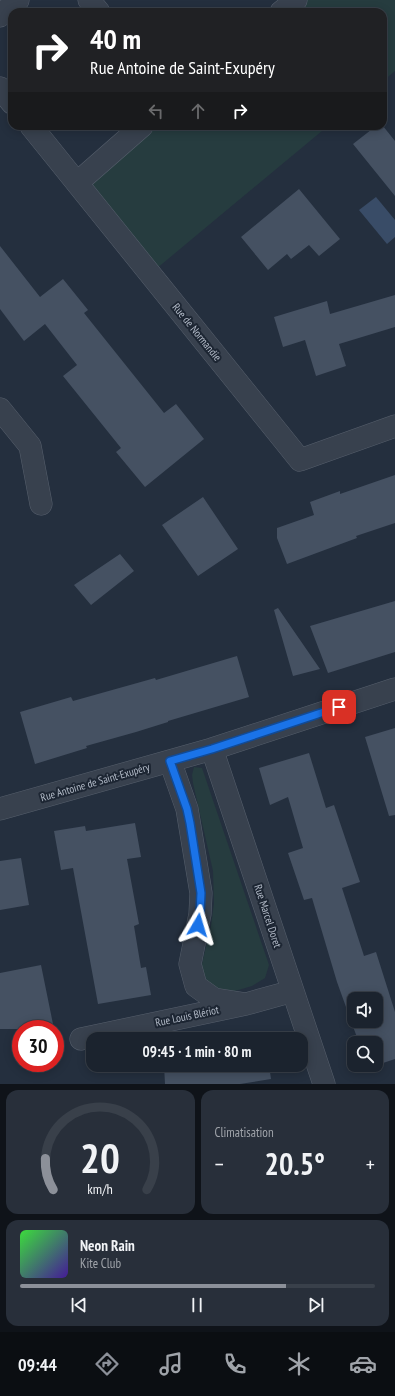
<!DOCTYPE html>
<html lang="fr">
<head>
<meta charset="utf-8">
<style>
  :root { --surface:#1b232e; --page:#282f3a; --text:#f1f3f6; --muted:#a0a4aa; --line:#39404a; --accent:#8c9099 }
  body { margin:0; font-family:"PT Sans Narrow",sans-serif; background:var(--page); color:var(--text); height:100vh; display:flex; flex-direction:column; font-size:15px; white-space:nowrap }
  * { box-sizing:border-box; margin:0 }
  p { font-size:13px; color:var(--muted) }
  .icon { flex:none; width:22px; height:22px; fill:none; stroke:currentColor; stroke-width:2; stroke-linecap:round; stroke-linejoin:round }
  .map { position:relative; height:1084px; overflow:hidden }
  .side { display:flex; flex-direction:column; gap:6px; padding:6px; background:#0f1319; flex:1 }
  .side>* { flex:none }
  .banner { position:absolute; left:8px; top:8px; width:379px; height:122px; border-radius:12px; box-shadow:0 2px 10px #0003,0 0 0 1px var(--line); background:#202124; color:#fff; overflow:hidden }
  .tools { position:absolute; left:347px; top:992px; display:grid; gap:8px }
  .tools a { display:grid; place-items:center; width:36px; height:36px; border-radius:8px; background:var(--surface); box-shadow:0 2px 10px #0003,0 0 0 1px var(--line); font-size:20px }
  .speed { position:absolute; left:12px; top:1020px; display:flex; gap:8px; font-size:20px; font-weight:700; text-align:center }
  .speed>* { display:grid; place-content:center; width:52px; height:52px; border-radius:50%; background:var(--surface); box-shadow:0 2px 10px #0003,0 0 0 1px var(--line); line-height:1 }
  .speed .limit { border:6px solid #d22; background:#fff; color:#111 }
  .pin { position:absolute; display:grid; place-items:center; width:34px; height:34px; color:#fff; margin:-17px; border-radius:8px; box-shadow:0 2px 6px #0006 }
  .me { position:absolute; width:44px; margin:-22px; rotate:7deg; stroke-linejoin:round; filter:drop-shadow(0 0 3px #0008) }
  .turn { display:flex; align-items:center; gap:14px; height:84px; padding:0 16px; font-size:18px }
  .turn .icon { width:52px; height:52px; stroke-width:2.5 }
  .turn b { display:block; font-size:28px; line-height:34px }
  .lanes { display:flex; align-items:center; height:38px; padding:0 16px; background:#0003; justify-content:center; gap:20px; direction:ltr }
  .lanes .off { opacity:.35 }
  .big { font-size:30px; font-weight:700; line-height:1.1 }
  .side .widget { flex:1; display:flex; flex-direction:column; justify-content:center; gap:6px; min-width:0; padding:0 14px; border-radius:12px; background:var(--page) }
  .side .dial { align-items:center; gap:0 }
  .dial svg { height:104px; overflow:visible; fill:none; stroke:var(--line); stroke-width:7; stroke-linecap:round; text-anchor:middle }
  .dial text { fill:var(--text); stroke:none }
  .song { display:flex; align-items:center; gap:12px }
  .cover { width:48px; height:48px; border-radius:6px; background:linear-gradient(135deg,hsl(120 70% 55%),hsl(260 70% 35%)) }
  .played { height:4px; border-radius:2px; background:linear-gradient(90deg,var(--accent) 75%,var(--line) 75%) }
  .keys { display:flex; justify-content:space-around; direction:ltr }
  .heat { display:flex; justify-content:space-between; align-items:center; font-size:22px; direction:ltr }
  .side .tiles { flex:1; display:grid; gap:6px; grid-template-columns:1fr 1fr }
  .widget:last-child { grid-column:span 2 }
  .trip { position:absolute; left:86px; top:1032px; width:222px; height:40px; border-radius:12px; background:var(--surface); box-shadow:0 2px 10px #0003,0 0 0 1px var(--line); font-weight:700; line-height:40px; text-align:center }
  .tab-bar { display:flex; height:64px; justify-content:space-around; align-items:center; background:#0b0e12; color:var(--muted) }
  .tab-bar .icon { width:28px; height:28px }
  .tab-bar .selected { color:var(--accent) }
  .tab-bar b { font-size:18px; color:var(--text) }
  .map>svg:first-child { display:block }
</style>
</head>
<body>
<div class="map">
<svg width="395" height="1084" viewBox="0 0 395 1084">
  <rect width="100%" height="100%" fill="#242f3e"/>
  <path fill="#263c3f" d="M302,0H395V71L383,81V12H287Z
    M147,126H328L150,274L77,183Z
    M194,767L202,768L269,965L265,978L252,986L235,991L217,988L207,981L201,968L211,926L214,903L213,871L193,783L192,775Z"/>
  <path fill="#394c67" d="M376,197L395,220V237L387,244L359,210Z"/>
  <path fill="#455162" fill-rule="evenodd" d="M376,126H383L395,141V196L353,144Z
    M299,189L340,239L319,256L309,245L291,259L287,254L268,270L241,237Z
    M0,246L40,297L63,279L88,310L84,313L164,413L176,404L204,439L145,487L116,452L121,448L63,376L77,365L45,324L24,341L0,309Z
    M395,295V327L339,344L346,366L316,376L305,340L283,347L274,317L327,301L330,314Z
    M395,475V523L356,536L357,538L287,564L277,538V528L314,515L310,502L340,491V494Z
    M203,497L238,549L198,576L162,525Z
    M120,554L134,571L91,605L74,585Z
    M395,601V652L328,673L310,626Z
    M278,608L320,669L293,676L274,610Z
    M237,656L249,697L168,721V722L136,732L86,746L87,748L35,764L20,712L71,697L73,701L155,678L156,680Z
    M395,728V815L389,816L365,737Z
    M309,753L326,808L334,805L360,882L342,888L364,956L376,952L395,1012V1059L368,1068L367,1065H376V1043H359L337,982L312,898L304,900L288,853L303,848L288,797L270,805L259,768ZM354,999H376V1021H354Z
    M135,823L141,857L127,859L139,924L134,926L141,968L146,967L151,995L98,1004L73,868L61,870L54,831L85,826L86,831Z
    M21,858L29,905L0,910V861Z
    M41,965L54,1029H0V973Z
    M164,1065H269L271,1079L240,1084H165Z"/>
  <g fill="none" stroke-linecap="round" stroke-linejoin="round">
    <g stroke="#565f6c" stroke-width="23">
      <path id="street" d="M89,0L99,12
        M281,12L296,0
        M0,16L18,0
        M0,88L12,103
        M31,126L300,460L395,426
        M77,183L142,126
        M0,409L30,446L41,504
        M212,749L324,1084
        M170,761L187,809L201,893L200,914L190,964L196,986L214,999L246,1004
        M0,809L212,749L395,689
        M81,1039L246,1004L293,991"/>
    </g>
    <use href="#street" stroke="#38414e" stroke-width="22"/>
  </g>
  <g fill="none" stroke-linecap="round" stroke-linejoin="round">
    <g stroke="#114b97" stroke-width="10">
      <path id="route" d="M198,925L200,914L201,893L190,823L187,809L170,761L212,749L339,707"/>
    </g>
    <use href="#route" stroke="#1a73e8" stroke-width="7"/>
  </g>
  <g text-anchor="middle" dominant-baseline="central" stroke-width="4" stroke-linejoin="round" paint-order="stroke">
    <g font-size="11" fill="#b4bcc9" stroke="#1d2633">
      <text transform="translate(197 332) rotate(51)">Rue de Normandie</text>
      <text transform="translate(95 782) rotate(-16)">Rue Antoine de Saint-Exupéry</text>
      <text transform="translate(268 916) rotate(72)">Rue Marcel Doret</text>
      <text transform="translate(187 1016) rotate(-12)">Rue Louis Blériot</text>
    </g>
  </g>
</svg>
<div class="tools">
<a><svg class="icon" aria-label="sound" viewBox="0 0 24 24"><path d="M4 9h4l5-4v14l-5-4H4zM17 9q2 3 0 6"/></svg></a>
<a><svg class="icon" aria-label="search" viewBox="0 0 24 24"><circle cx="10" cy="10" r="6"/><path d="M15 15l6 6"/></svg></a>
</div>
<div class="speed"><div class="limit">30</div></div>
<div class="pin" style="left:339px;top:707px;background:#d93025"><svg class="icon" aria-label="arrive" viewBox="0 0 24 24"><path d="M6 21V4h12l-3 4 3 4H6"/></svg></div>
<svg class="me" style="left:198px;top:925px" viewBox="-20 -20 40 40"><path d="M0-17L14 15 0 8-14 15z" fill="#1a73e8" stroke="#fff" stroke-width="4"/></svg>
<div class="trip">09:45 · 1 min · 80 m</div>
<div class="banner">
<div class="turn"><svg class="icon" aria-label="right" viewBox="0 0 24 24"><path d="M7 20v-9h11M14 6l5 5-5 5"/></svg><div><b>40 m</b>Rue Antoine de Saint-Exupéry</div></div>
<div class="lanes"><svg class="icon off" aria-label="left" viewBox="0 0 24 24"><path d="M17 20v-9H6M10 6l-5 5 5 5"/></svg><svg class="icon off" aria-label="ahead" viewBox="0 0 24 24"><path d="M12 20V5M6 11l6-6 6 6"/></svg><svg class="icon" aria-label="right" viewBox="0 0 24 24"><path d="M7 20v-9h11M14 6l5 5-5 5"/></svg></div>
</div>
</div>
<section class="side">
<div class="tiles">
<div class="widget dial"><svg viewBox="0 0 100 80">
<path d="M14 69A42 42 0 1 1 86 69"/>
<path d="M14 69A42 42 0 0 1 8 45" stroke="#8c9099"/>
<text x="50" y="56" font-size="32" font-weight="700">20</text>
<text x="50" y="72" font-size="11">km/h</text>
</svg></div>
<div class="widget"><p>Climatisation</p>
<div class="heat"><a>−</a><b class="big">20.5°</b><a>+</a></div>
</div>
<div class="widget">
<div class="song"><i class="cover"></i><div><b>Neon Rain</b><p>Kite Club</p></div></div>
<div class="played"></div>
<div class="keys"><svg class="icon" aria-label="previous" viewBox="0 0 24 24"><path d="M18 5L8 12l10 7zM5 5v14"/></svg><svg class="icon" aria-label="pause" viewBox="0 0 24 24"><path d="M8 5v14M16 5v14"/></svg><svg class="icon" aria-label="next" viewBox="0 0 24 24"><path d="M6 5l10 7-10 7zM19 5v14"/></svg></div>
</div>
</div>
</section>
<nav class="tab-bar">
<b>09:44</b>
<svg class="icon selected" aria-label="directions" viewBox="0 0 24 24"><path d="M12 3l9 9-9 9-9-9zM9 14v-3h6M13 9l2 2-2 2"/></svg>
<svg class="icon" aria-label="music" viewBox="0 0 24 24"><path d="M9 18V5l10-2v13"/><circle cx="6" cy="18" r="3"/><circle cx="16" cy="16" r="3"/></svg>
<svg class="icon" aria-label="phone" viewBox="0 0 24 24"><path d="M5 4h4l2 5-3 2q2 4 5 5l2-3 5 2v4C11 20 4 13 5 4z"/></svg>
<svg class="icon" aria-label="climate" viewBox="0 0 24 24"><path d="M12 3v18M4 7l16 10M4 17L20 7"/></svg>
<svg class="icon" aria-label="car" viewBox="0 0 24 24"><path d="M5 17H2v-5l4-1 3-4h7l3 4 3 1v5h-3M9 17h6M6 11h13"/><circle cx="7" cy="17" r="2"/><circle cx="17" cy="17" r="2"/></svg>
</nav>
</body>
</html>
